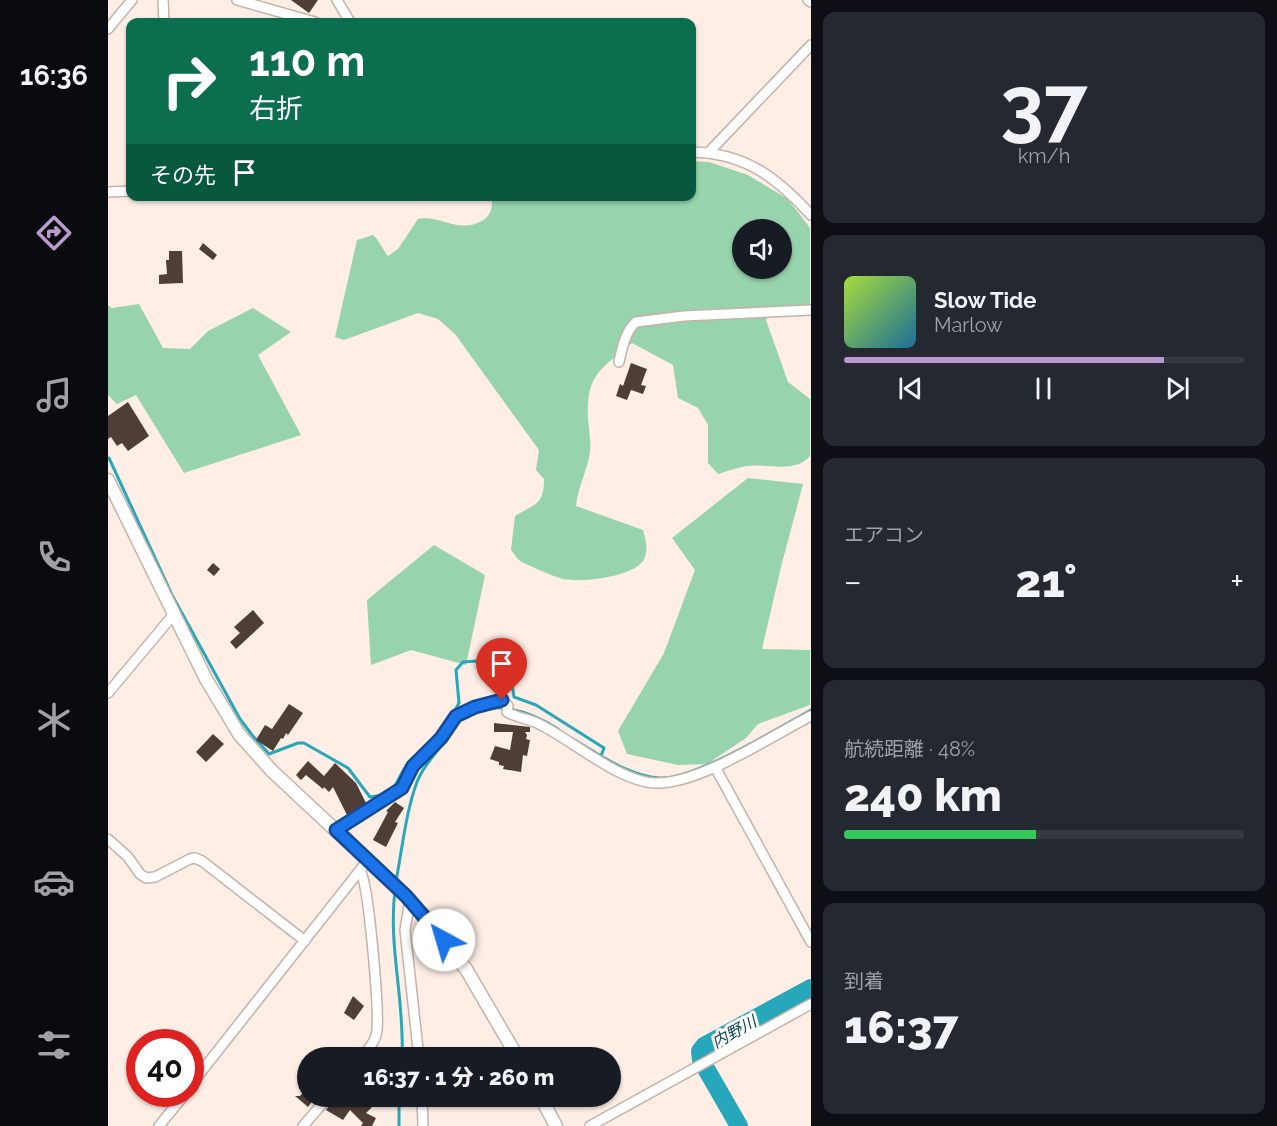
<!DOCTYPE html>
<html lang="ja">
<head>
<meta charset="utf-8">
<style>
  :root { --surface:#171b24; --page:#242831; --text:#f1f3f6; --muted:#9ea1a6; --line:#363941; --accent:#bb9acf }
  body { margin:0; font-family:Raleway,"Noto Sans JP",sans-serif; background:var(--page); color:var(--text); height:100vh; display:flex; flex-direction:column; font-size:22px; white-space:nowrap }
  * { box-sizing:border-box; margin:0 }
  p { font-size:20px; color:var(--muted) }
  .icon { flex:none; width:33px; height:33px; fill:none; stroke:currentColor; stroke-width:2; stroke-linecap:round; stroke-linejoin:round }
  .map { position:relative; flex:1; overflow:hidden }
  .sheet { display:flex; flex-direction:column; gap:12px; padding:12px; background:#0d0f14; width:466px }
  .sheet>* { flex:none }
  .guide { position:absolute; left:18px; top:18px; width:570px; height:183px; border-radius:12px; box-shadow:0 2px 4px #0004; background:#0b6e4f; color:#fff; overflow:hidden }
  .buttons { position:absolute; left:624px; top:219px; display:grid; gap:12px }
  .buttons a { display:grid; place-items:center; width:60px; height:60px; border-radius:50%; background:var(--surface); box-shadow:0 2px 4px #0004; font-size:30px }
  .speed { position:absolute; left:18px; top:1029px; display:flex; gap:12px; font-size:30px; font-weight:700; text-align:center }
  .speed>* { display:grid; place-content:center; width:78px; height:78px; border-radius:50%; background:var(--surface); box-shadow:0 2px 4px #0004; line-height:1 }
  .speed .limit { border:9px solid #d22; background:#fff; color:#111 }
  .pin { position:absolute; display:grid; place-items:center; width:51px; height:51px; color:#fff; margin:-62px -26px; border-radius:50% 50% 50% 0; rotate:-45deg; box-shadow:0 0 6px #0007 }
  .pin .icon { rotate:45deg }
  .me { position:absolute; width:66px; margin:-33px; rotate:321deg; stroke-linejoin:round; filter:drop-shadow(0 0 4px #0008) }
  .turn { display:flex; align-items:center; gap:21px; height:126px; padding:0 24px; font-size:27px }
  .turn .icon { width:78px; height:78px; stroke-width:2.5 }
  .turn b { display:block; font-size:42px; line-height:51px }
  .then { display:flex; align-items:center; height:57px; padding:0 24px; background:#0003; gap:12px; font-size:22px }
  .big { font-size:45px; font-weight:800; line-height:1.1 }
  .sheet .tile { flex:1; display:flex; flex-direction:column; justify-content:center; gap:9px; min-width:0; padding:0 21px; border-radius:12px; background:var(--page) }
  .sheet .dial { align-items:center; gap:0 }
  .dial b { font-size:78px; line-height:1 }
  .song { display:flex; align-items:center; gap:18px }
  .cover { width:72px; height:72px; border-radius:9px; background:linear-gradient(135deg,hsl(80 70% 55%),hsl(200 70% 35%)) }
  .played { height:6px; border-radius:3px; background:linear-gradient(90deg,var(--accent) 80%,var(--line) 80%) }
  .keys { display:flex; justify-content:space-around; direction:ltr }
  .heat { display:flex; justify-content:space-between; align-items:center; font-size:33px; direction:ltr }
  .charge { height:9px; border-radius:4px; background:linear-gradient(90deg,#34c759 48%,var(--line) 0) }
  .trip { position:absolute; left:189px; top:1047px; width:324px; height:60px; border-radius:30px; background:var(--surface); box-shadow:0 2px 4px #0004; font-weight:800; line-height:60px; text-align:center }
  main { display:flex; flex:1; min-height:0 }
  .menu { display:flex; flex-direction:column; width:108px; justify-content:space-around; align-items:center; background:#090b0e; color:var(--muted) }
  .menu .icon { width:42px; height:42px }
  .menu .selected { color:var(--accent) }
  .menu b { font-size:27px; color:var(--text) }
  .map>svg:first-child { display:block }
</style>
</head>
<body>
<main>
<nav class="menu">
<b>16:36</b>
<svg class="icon selected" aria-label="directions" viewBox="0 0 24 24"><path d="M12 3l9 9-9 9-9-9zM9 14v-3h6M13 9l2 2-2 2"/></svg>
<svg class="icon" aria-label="music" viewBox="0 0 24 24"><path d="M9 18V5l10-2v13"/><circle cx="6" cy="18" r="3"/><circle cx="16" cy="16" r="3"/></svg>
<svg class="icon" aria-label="phone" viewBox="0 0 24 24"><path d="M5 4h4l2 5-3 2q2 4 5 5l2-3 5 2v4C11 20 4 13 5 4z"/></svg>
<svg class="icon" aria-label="climate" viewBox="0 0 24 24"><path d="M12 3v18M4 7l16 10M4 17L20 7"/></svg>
<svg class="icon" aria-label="car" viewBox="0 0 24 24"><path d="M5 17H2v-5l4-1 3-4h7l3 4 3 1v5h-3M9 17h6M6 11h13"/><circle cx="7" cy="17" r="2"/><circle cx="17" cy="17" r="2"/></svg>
<svg class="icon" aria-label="filters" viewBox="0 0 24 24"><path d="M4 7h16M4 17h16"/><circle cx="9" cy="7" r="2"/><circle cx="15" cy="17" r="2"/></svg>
</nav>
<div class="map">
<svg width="703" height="1126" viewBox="0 0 703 1126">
  <rect width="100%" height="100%" fill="#feeee5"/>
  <path fill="#97d3ac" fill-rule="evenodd" d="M584,161L601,162L640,175L678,198L690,212L702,228V308L663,314L658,320L680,382L702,399V456C687,474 659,463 638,466C629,468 619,471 610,474L600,463V425L590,408L570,398L565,365L524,343C492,370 478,374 480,419C481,430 483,441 482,452C479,471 470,487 468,506L535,530C538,540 541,552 535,561C524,577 473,583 455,579C445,576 421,566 412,561C408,558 406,553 403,550L407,516C427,504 436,505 436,479L428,470L431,450L347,334L330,319L310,313L236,340L227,337L249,240L265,235C272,241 274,249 280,256L290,249L310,219C331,214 350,234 374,221C384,215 384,207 384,197L584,196ZM634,230H674V268H634Z
    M31,304L55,348L82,349L100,331L145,308L183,332L150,355L193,435L76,473L28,395L9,404L0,395V305L4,308Z
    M640,478L695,484L673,567L654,649L702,650V705L650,724L638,738L599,764L570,765L519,754L510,731L556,653L587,570L564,538Z
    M326,545L377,575L358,665L303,650L263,665L259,600Z"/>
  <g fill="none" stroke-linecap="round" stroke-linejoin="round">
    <path stroke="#27a7ba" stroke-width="3" d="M1,458L64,595L132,719L144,735L161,754L190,743H196L240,768L262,797C291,794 286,783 299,764C304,757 314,751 320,744
      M345,714L351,703L348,670L355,662L369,661L403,678L406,697L428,705L496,748L493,756
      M463,738C490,753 519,776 551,778C584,781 670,728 703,710
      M288,881C294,850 298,811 309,782C314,768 326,755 335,744C342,736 346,724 355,718C384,697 423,712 450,729
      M287,890C280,946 297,1002 294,1058
      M291,1126V1096"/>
    <path stroke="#27a7ba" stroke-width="18" d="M631,1126L593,1060L592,1051L596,1046L703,988"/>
  </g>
  <path fill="#4e3e35" d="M183,0H210L201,13Z
    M95,243L109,255L105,260L91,249Z
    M61,251H74L75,283L51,284V275L59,274L58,260H61Z
    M523,363L539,369L533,385L538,386L535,394L523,390L519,400L508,396L512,384L515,386Z
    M20,402L41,436L20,451L14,443L9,446L3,437L0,439V416Z
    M105,563L112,569L106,576L99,570Z
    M145,610L156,623L128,649L122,642L132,633L126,627Z
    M181,704L195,713L180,735L178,733L175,739L173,738L165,751L148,740L157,725L164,729Z
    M386,723L422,727V732H417L419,735L418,739L422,740L419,756L415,755L413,772L395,769L396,766L391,765V762L382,759L387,746L402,750L405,732H386Z
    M105,734L116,744L98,762L88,752Z
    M200,761L216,776L227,763L248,783L258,803L239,815L225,787L221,792L216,787L215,789L198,775L193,780L188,775Z
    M287,802L296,808L287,822L290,823L278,847L265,840L280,812L278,811Z
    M245,996L256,1006L246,1020L236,1013Z
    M200,1087V1096H208L200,1107L187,1096H192Z
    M228,1096H269L263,1104L265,1106L258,1113L268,1118L264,1126H253L255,1123L242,1110L235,1120L218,1110Z"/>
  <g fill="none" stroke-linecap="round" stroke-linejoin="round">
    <g stroke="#c5b3a8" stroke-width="12">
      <path id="street" d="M55,0L56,22
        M129,0L207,22
        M229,0L242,22
        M700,0L703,2
        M0,29L24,0
        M584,152C637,153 668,177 703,215
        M601,152L703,45
        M0,192L22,191
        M511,362C514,348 517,332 528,322L576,316L703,310
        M0,693L66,614
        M607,767L703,942
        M227,830L288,793L296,785L305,766L333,738L348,716L367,707L394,700L400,706L399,712C409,718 423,719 433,725C465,741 512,782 547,783C591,785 663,736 703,716
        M0,839L20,857L32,874L38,878L47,877L82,859L87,858L94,861L197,941
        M252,870C261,884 271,1009 269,1030C268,1041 260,1050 253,1058
        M302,900L297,930L311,1058
        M82,1086L260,860
        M314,1096L315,1126
        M51,1126L77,1094
        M195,1126L221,1096
        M482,1126L703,1004"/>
    </g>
    <g stroke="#c5b3a8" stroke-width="15">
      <path id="secondary" d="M0,480L98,679L131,734L163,770L298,896L319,919L358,969L410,1058
        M432,1096L448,1126"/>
    </g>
    <use href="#street" stroke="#fff" stroke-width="9"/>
    <use href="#secondary" stroke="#fff" stroke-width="12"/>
  </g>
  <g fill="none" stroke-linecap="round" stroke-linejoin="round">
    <g stroke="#114b97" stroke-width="15">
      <path id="route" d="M336,940L298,896L228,830L294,788L305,766L333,738L348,716L367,707L394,700"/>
    </g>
    <use href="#route" stroke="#1a73e8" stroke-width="10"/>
  </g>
  <g text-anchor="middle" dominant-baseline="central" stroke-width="6" stroke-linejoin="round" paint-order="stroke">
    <g font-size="16" font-style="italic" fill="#0e444c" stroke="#fff">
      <text transform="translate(626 1032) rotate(-29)">内野川</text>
    </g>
  </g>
</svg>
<div class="buttons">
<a><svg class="icon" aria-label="sound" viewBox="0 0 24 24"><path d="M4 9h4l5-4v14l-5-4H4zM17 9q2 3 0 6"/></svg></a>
</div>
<div class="speed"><div class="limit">40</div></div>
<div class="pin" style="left:394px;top:700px;background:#d93025"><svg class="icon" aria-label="arrive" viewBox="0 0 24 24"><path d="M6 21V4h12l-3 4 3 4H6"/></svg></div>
<svg class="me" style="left:336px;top:940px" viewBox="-20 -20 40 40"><circle r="19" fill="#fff"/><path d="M0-13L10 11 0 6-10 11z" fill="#1a73e8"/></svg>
<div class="trip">16:37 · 1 分 · 260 m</div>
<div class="guide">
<div class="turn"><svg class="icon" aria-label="right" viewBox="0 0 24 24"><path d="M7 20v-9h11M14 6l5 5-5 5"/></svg><div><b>110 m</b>右折</div></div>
<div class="then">その先<svg class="icon" aria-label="arrive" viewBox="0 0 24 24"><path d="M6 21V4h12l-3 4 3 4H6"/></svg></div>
</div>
</div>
<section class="sheet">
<div class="tile dial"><b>37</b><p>km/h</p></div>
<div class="tile">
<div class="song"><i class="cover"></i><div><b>Slow Tide</b><p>Marlow</p></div></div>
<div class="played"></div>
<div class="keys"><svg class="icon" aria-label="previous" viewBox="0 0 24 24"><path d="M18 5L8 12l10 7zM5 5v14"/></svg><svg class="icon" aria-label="pause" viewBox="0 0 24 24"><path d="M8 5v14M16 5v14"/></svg><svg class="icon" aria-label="next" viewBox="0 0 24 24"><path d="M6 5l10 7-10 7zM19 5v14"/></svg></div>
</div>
<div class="tile"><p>エアコン</p>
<div class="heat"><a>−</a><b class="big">21°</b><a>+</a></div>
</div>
<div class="tile"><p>航続距離 · 48%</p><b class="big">240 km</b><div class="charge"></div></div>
<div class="tile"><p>到着</p><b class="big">16:37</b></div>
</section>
</main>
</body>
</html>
